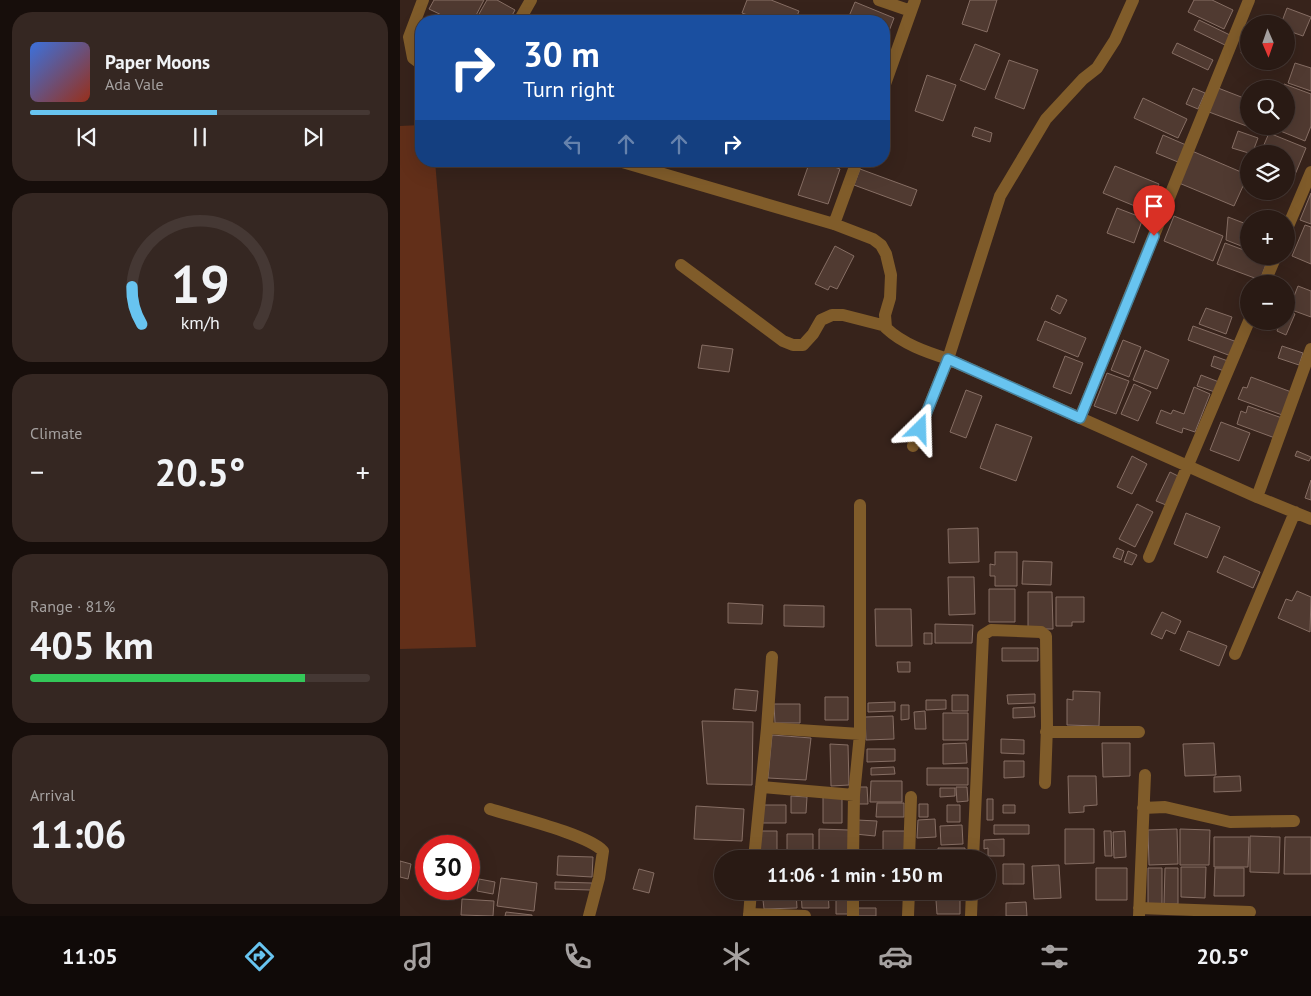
<!DOCTYPE html>
<html lang="en">
<head>
<meta charset="utf-8">
<style>
  :root { --surface:#291a14; --page:#352722; --text:#f1f3f6; --muted:#a5a1a0; --line:#453834; --accent:#68c4f0 }
  body { margin:0; font-family:"PT Sans",sans-serif; background:var(--page); color:var(--text); height:100vh; display:flex; flex-direction:column; font-size:19px; white-space:nowrap }
  * { box-sizing:border-box; margin:0 }
  p { font-size:16px; color:var(--muted) }
  .icon { flex:none; width:28px; height:28px; fill:none; stroke:currentColor; stroke-width:2; stroke-linecap:round; stroke-linejoin:round }
  .map { position:relative; flex:1; overflow:hidden }
  .panel { display:flex; flex-direction:column; gap:12px; padding:12px; background:#170e0b; width:400px }
  .panel>* { flex:none }
  .top-card { position:absolute; left:15px; top:15px; width:475px; height:152px; border-radius:20px; box-shadow:0 5px 20px #0002,0 0 0 1px var(--line); background:#1a4fa0; color:#fff; overflow:hidden }
  .needle { width:32px; rotate:178deg }
  .buttons { position:absolute; left:840px; top:15px; display:grid; gap:10px }
  .buttons a { display:grid; place-items:center; width:55px; height:55px; border-radius:50%; background:var(--surface); box-shadow:0 5px 20px #0002,0 0 0 1px var(--line); font-size:25px }
  .speed { position:absolute; left:15px; top:835px; display:flex; gap:10px; font-size:25px; font-weight:700; text-align:center }
  .speed>* { display:grid; place-content:center; width:65px; height:65px; border-radius:50%; background:var(--surface); box-shadow:0 5px 20px #0002,0 0 0 1px var(--line); line-height:1 }
  .speed .limit { border:8px solid #d22; background:#fff; color:#111 }
  .pin { position:absolute; display:grid; place-items:center; width:42px; height:42px; color:#fff; margin:-51px -21px; border-radius:50% 50% 50% 0; rotate:-45deg; box-shadow:0 0 5px #0007 }
  .pin .icon { rotate:45deg }
  .me { position:absolute; width:55px; margin:-28px; rotate:22deg; stroke-linejoin:round; filter:drop-shadow(0 0 4px #0008) }
  .turn { display:flex; align-items:center; gap:18px; height:105px; padding:0 25px; font-size:22px }
  .turn .icon { width:65px; height:65px; stroke-width:2.5 }
  .turn b { display:block; font-size:35px; line-height:42px }
  .lanes { display:flex; align-items:center; height:48px; padding:0 25px; background:#0003; justify-content:center; gap:25px; direction:ltr }
  .lanes .off { opacity:.35 }
  .big { font-size:38px; font-weight:700; line-height:1.1 }
  .panel .tile { flex:1; display:flex; flex-direction:column; justify-content:center; gap:8px; min-width:0; padding:0 18px; border-radius:20px; background:var(--page) }
  .panel .dial { align-items:center; gap:0 }
  .dial svg { height:130px; overflow:visible; fill:none; stroke:var(--line); stroke-width:7; stroke-linecap:round; text-anchor:middle }
  .dial text { fill:var(--text); stroke:none }
  .song { display:flex; align-items:center; gap:15px }
  .cover { width:60px; height:60px; border-radius:8px; background:linear-gradient(135deg,hsl(220 70% 55%),hsl(10 70% 35%)) }
  .played { height:5px; border-radius:2px; background:linear-gradient(90deg,var(--accent) 55%,var(--line) 55%) }
  .keys { display:flex; justify-content:space-around; direction:ltr }
  .heat { display:flex; justify-content:space-between; align-items:center; font-size:28px; direction:ltr }
  .charge { height:8px; border-radius:4px; background:linear-gradient(90deg,#34c759 81%,var(--line) 0) }
  .trip { position:absolute; left:314px; top:850px; width:282px; height:50px; border-radius:25px; background:var(--surface); box-shadow:0 5px 20px #0002,0 0 0 1px var(--line); font-weight:700; line-height:50px; text-align:center }
  .tabs { display:flex; height:80px; justify-content:space-around; align-items:center; background:#100a08; color:var(--muted) }
  .tabs .icon { width:35px; height:35px }
  .tabs .on { color:var(--accent) }
  .tabs b { font-size:22px; color:var(--text) }
  main { display:flex; flex:1; min-height:0 }
  .map>svg:first-child { display:block }
</style>
</head>
<body>
<main>
<section class="panel">
<div class="tile">
<div class="song"><i class="cover"></i><div><b>Paper Moons</b><p>Ada Vale</p></div></div>
<div class="played"></div>
<div class="keys"><svg class="icon" aria-label="previous" viewBox="0 0 24 24"><path d="M18 5L8 12l10 7zM5 5v14"/></svg><svg class="icon" aria-label="pause" viewBox="0 0 24 24"><path d="M8 5v14M16 5v14"/></svg><svg class="icon" aria-label="next" viewBox="0 0 24 24"><path d="M6 5l10 7-10 7zM19 5v14"/></svg></div>
</div>
<div class="tile dial"><svg viewBox="0 0 100 80">
<path d="M14 69A42 42 0 1 1 86 69"/>
<path d="M14 69A42 42 0 0 1 8 46" stroke="#68c4f0"/>
<text x="50" y="56" font-size="32" font-weight="700">19</text>
<text x="50" y="72" font-size="11">km/h</text>
</svg></div>
<div class="tile"><p>Climate</p>
<div class="heat"><a>−</a><b class="big">20.5°</b><a>+</a></div>
</div>
<div class="tile"><p>Range · 81%</p><b class="big">405 km</b><div class="charge"></div></div>
<div class="tile"><p>Arrival</p><b class="big">11:06</b></div>
</section>
<div class="map">
<svg width="911" height="916" viewBox="0 0 911 916">
  <rect width="100%" height="100%" fill="#37231b"/>
  <path fill="#622f19" d="M21,125V161H35L76,647L0,649V126Z"/>
  <path fill="#503a31" stroke="#866e64" d="M34,0H84L73,21H54L29,9Z
    M87,0H97L115,10L109,21H75Z
    M347,0H371L399,11L395,21H364L342,13Z
    M570,0H597L587,32L562,24Z
    M794,0H812L833,10L824,29L788,12Z
    M455,2L494,18L486,39L484,38V21H447Z
    M887,8L911,17L903,36L886,30V24H881Z
    M799,20L832,36L827,46L794,30Z
    M849,35V56L841,53Z
    M777,43L813,60L808,70L772,53Z
    M575,44L600,54L585,90L560,80Z
    M609,60L638,70L624,109L595,98Z
    M895,63L911,68V91L888,83Z
    M527,75L556,85L543,121L515,111Z
    M884,84L911,94V126L905,141L868,126H886V89H882Z
    M793,88L805,93L798,109L786,104Z
    M818,88L849,100V126H861L860,131L809,112Z
    M743,98L787,119L778,138L734,118Z
    M575,127L592,133L590,142L572,136Z
    M838,131L858,138L852,154L832,148Z
    M869,133L906,148L892,182L886,180V154H860Z
    M763,135L786,145L778,162L756,153Z
    M792,151L848,175L834,206L779,183Z
    M410,161H418L440,169L428,204L398,195Z
    M715,166L759,184L747,211L703,193Z
    M460,169L517,190L511,206L454,185Z
    M911,193V224L900,220Z
    M717,208L743,218L734,243L707,233Z
    M774,216L823,236L813,261L764,241Z
    M828,217L849,225V249L826,240Z
    M905,225L911,227V264L892,256Z
    M825,243L849,252V256H860L868,259L860,280L817,264Z
    M435,246L454,256L437,289L430,286L428,290L415,284Z
    M898,286L911,291V317L889,309Z
    M657,295L667,300L660,314L651,309Z
    M806,308L832,317L826,334L799,324Z
    M886,310L895,314L886,335L877,331L881,321H886Z
    M645,321L686,338L678,357L637,340Z
    M793,326L837,342L831,356L788,340Z
    M723,340L741,347L729,377L711,370Z
    M302,345L333,349L329,372L298,368Z
    M882,346L903,353L899,365L878,358Z
    M745,350L769,360L757,389L733,380Z
    M665,356L683,363L671,394L653,387Z
    M814,356L828,361L824,371L811,366Z
    M707,373L729,381L716,414L694,406Z
    M801,375L819,382L815,392L797,386Z
    M851,377L894,393L885,416L838,399L843,387L847,388Z
    M734,384L751,392L738,421L721,414Z
    M794,387L810,394L795,432L783,428L782,433L756,423L761,410L771,414L773,410L784,414Z
    M566,390L582,396L566,438L550,432Z
    M848,406L882,418L875,438L837,424L841,411L846,413Z
    M821,422L850,433L839,461L810,450Z
    M596,424L632,437L616,481L580,468Z
    M897,451L911,457L909,461L895,456Z
    M732,456L747,464L732,494L717,487Z
    M770,472L780,477L766,505L756,501Z
    M911,480V500L905,498Z
    M737,504L753,512L735,547L719,539Z
    M786,513L820,527L807,558L774,544Z
    M578,528L579,562L549,563L548,529Z
    M717,548L724,551L721,560L713,557Z
    M728,551L737,555L732,565L724,562Z
    M595,552H617V586H595V576H590V564L595,565Z
    M824,556L860,572L853,588L817,572Z
    M623,561L652,562L651,585L622,584Z
    M548,577H574L575,614L549,615Z
    M589,589H615V622H589Z
    M897,591L911,597L910,632L878,618L886,599L892,601Z
    M628,592H652L653,629H628Z
    M656,597H684V622H672V626H656Z
    M328,603L363,605L362,624L328,623Z
    M384,605L424,606V627L384,626Z
    M475,609H511L512,646H476Z
    M762,612L781,621L775,634L766,630L762,639L751,634Z
    M535,624L573,625L572,643H535Z
    M788,631L827,646L819,666L780,650Z
    M524,633H532V644H524Z
    M602,648H638V661H602Z
    M497,662H510V672H498Z
    M335,689L358,691L356,711L333,709Z
    M673,691L700,692L699,726L667,725V699L673,700Z
    M635,694V703L608,704L607,695Z
    M552,695H568V711H552Z
    M425,697H448V720H425Z
    M526,700H546V709L526,710Z
    M495,702V711L468,712V703Z
    M374,704H400V723H375Z
    M501,705H509V719L501,720Z
    M634,707L635,717L613,718V708Z
    M525,711L526,729H515L514,712Z
    M543,713H568V740H543Z
    M493,716L494,739L466,740L465,717Z
    M302,721L353,722L352,785L307,784Z
    M372,735L411,738L406,780L368,778Z
    M601,739L624,740V754L601,753Z
    M566,743L567,763L543,764V744Z
    M702,743H730V776L703,777Z
    M814,743L816,775L785,776L783,744Z
    M430,744L448,745L449,785L431,786Z
    M467,749H495V761L467,762Z
    M604,761H624V777L604,778Z
    M494,767L495,774L471,775V768Z
    M527,768H568V785H527Z
    M668,776H696L697,805L684,806V812L669,813Z
    M840,776L841,791L814,792V777Z
    M471,781H502V802H470Z
    M457,787H467L468,804H458Z
    M556,787H567L568,801L557,802Z
    M540,788H555V796L540,797Z
    M391,796L407,797L406,813H391Z
    M423,797L442,798V823H423Z
    M587,799H593V820H587Z
    M477,803H504V817H476Z
    M519,804H528V817H519Z
    M362,805H386V823H361Z
    M547,805H560V822H547Z
    M603,805H615V813H603Z
    M296,806L344,809L342,841L294,839Z
    M535,819L536,837L517,838L518,820Z
    M457,820L477,821L475,836L455,834Z
    M562,825L563,844L541,845L540,826Z
    M594,825H629V834H594Z
    M419,829L449,830V857H419Z
    M665,829H694V863L665,864Z
    M777,829L778,864L749,865L748,830Z
    M780,829L810,830L809,865H780Z
    M357,831H377V856L358,857Z
    M483,831H505V851L483,852Z
    M704,831H711L712,856H705Z
    M725,831L726,857L714,858L713,832Z
    M387,834H413V859H387Z
    M850,836L880,837L879,873L850,872Z
    M814,837H849L848,867H814Z
    M885,837H911V874H884Z
    M604,839V856H588V848L584,849V840Z
    M538,848H565V859H539Z
    M158,856L193,857L192,877L157,875Z
    M0,861L11,864L8,879L0,877Z
    M603,864H624V884H603Z
    M659,865L661,898L634,899L632,866Z
    M781,867H806L805,898L781,897Z
    M696,868H727V900H696Z
    M748,868H762V904H748Z
    M765,868H778V904H764Z
    M815,868H844V896H814Z
    M239,869L254,873L249,893L233,889Z
    M101,878L137,883L134,911L97,906Z
    M79,879L95,882L93,894L77,891Z
    M155,882L192,883L191,890L155,889Z
    M362,891H396L397,908L364,909Z
    M401,891H428L429,908H402Z
    M526,891H564V897L526,898Z
    M436,895L449,896L448,914H436Z
    M62,899L94,901L93,916L61,915Z
    M536,900H560V914H537Z
    M626,902L627,916H606V903Z
    M457,908H476V916H457Z
    M106,912L132,915V916H105Z"/>
  <g fill="none" stroke-linecap="round" stroke-linejoin="round">
    <path stroke="#805c2a" stroke-width="12" d="M479,0L511,11
      M119,21L131,0
      M21,64L13,58L9,37L23,0
      M484,87L515,0
      M219,161L434,224L473,239L481,245L486,254L491,275L490,298L485,315L486,328C503,344 526,352 548,359L857,497L911,519
      M434,224L457,161
      M886,231L911,172
      M281,265L383,341L393,345H403L413,334L421,320L432,315H443L486,326
      M864,284L876,256
      M680,418L849,0
      M513,446L548,359L600,196L646,119L683,79L697,68L715,40L733,0
      M857,497L911,349
      M749,557L849,321
      M835,654L895,512
      M367,728L460,734
      M646,732H739
      M361,787L454,795
      M743,808L765,807L830,822L894,821
      M90,809C115,817 187,834 203,851L199,878L189,916
      M354,859L367,728L372,657
      M453,859L454,795L460,734V505
      M509,859L511,797
      M573,859L583,635L591,630L641,632L646,636L647,726L645,783
      M739,908L850,912
      M349,914L405,916
      M349,916L351,891
      M453,916V891
      M508,916L509,891
      M571,916L572,891
      M739,916L745,775"/>
  </g>
  <g fill="none" stroke-linecap="round" stroke-linejoin="round">
    <g stroke="#447f9c" stroke-width="12">
      <path id="route" d="M520,429L548,359L680,418L754,236"/>
    </g>
    <use href="#route" stroke="#68c4f0" stroke-width="9"/>
  </g>
</svg>
<div class="buttons">
<a><svg class="needle" viewBox="-14 -14 28 28"><path d="M0-13l5 13h-10z" fill="#e53935"/><path d="M0 13l5-13h-10z" fill="#a5a1a0"/></svg></a>
<a><svg class="icon" aria-label="search" viewBox="0 0 24 24"><circle cx="10" cy="10" r="6"/><path d="M15 15l6 6"/></svg></a>
<a><svg class="icon" aria-label="layers" viewBox="0 0 24 24"><path d="M12 4l9 5-9 5-9-5zM3 14l9 5 9-5"/></svg></a>
<a>+</a>
<a>−</a>
</div>
<div class="speed"><div class="limit">30</div></div>
<div class="pin" style="left:754px;top:236px;background:#d93025"><svg class="icon" aria-label="arrive" viewBox="0 0 24 24"><path d="M6 21V4h12l-3 4 3 4H6"/></svg></div>
<svg class="me" style="left:520px;top:429px" viewBox="-20 -20 40 40"><path d="M0-17L14 15 0 8-14 15z" fill="#68c4f0" stroke="#fff" stroke-width="4"/></svg>
<div class="trip">11:06 · 1 min · 150 m</div>
<div class="top-card">
<div class="turn"><svg class="icon" aria-label="right" viewBox="0 0 24 24"><path d="M7 20v-9h11M14 6l5 5-5 5"/></svg><div><b>30 m</b>Turn right</div></div>
<div class="lanes"><svg class="icon off" aria-label="left" viewBox="0 0 24 24"><path d="M17 20v-9H6M10 6l-5 5 5 5"/></svg><svg class="icon off" aria-label="ahead" viewBox="0 0 24 24"><path d="M12 20V5M6 11l6-6 6 6"/></svg><svg class="icon off" aria-label="ahead" viewBox="0 0 24 24"><path d="M12 20V5M6 11l6-6 6 6"/></svg><svg class="icon" aria-label="right" viewBox="0 0 24 24"><path d="M7 20v-9h11M14 6l5 5-5 5"/></svg></div>
</div>
</div>
</main>
<nav class="tabs">
<b>11:05</b>
<svg class="icon on" aria-label="directions" viewBox="0 0 24 24"><path d="M12 3l9 9-9 9-9-9zM9 14v-3h6M13 9l2 2-2 2"/></svg>
<svg class="icon" aria-label="music" viewBox="0 0 24 24"><path d="M9 18V5l10-2v13"/><circle cx="6" cy="18" r="3"/><circle cx="16" cy="16" r="3"/></svg>
<svg class="icon" aria-label="phone" viewBox="0 0 24 24"><path d="M5 4h4l2 5-3 2q2 4 5 5l2-3 5 2v4C11 20 4 13 5 4z"/></svg>
<svg class="icon" aria-label="climate" viewBox="0 0 24 24"><path d="M12 3v18M4 7l16 10M4 17L20 7"/></svg>
<svg class="icon" aria-label="car" viewBox="0 0 24 24"><path d="M5 17H2v-5l4-1 3-4h7l3 4 3 1v5h-3M9 17h6M6 11h13"/><circle cx="7" cy="17" r="2"/><circle cx="17" cy="17" r="2"/></svg>
<svg class="icon" aria-label="filters" viewBox="0 0 24 24"><path d="M4 7h16M4 17h16"/><circle cx="9" cy="7" r="2"/><circle cx="15" cy="17" r="2"/></svg>
<b>20.5°</b>
</nav>
</body>
</html>
